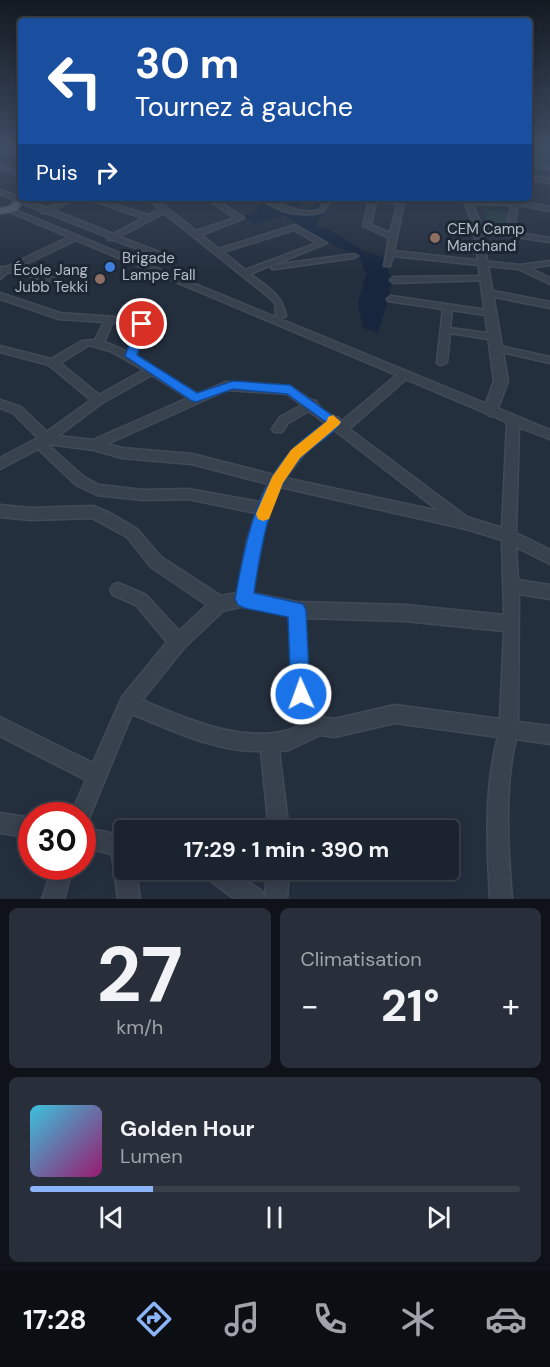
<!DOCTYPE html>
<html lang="fr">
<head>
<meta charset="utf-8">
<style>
  :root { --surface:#1b232e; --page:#282f3a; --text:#f1f3f6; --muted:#a0a4aa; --line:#39404a; --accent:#8bb5f8 }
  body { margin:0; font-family:"DM Sans",sans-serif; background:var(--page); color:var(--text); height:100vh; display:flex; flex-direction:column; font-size:22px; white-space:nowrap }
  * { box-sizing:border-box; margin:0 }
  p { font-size:20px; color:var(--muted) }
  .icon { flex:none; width:33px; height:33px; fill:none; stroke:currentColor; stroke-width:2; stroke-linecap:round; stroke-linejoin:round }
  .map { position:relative; height:899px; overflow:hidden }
  .panel { display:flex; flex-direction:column; gap:9px; padding:9px; background:#0f1319; flex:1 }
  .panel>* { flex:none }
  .banner { position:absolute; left:18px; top:18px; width:514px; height:183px; border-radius:6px; box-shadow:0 3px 15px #0003,0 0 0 2px var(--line); background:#1a4fa0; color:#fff; overflow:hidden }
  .speed { position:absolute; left:18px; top:802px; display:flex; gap:12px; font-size:30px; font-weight:700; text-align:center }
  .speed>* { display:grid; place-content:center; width:78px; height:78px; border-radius:50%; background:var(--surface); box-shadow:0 3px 15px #0003,0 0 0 2px var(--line); line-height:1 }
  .speed .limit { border:9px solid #d22; background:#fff; color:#111 }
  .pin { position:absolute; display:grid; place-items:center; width:51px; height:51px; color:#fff; margin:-26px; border:3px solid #fff; border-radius:50%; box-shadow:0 2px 6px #0007 }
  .me { position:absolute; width:66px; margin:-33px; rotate:358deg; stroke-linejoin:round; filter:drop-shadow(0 0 4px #0008) }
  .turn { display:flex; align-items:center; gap:21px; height:126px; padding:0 18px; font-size:27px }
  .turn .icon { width:78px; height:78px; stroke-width:2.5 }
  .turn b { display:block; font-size:42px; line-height:51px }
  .then { display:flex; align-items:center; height:57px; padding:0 18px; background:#0003; gap:12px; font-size:22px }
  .big { font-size:45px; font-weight:700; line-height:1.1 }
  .panel .widget { flex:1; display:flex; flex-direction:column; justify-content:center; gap:9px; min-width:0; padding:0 21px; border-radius:9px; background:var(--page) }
  .panel .dial { align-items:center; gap:0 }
  .dial b { font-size:78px; line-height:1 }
  .song { display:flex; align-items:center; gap:18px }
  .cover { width:72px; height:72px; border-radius:9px; background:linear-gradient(135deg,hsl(190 70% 55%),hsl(320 70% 35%)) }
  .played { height:6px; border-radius:3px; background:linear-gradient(90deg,var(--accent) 25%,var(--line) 25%) }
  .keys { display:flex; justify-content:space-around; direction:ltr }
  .heat { display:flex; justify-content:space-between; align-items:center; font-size:33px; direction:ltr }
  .panel .tiles { flex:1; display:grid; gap:9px; grid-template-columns:1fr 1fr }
  .widget:last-child { grid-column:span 2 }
  .trip { position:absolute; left:114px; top:820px; width:345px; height:60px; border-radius:6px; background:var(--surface); box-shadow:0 3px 15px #0003,0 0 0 2px var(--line); font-weight:700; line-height:60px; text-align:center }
  .tabs { display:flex; height:96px; justify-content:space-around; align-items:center; background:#0b0e12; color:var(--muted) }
  .tabs .icon { width:42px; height:42px }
  .tabs .active { color:var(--accent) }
  .tabs b { font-size:27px; color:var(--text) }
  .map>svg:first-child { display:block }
</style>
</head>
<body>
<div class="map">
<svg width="550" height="899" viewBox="0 0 550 899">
  <rect width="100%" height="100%" fill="#242f3e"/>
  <path fill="#263c3f" d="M484,209L509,212V227L487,224Z"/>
  <path fill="#17263c" d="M260,198L301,201L297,208L308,209L324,198H334L324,215L316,220L317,227L330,230L360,249L385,258C385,265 389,269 390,276C393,294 382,316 378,333L363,328L358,303L366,274L359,257L307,232L284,215L256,224L242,217L258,210L257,206L263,203Z"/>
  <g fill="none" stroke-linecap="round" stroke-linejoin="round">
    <g stroke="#414a57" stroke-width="3">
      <path id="minor" d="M13,147L21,148L0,156V152Z
        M550,147V150L547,148V147Z
        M0,164L21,172V176L0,168Z
        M530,176L550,179V183L530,180Z
        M0,190L47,208L70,198H78L53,210L113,234L143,218L85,198H95L148,215L160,209L147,198H154L196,231L235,218L206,198H214L244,218L201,235L219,249L295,225L327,243L273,265L354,254L358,256L354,258L275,269H272V265L250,274C267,287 282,294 286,316L281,319L276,316L275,303L270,298L164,213L119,237L170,256V260H167L114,240H108V237L47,213H42L41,211L0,194ZM294,230L317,243L245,270L223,252Z
        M260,198C281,198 292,216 319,210L327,198H333L323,212C302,218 277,212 260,198Z
        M367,198H405L394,251L520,265L550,261V265L529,268L550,278V284L518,269L393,256L390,266H384L389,238L363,226L369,200ZM376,201L398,203L390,233L371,225Z
        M513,198H519V201L550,207V211L518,205L514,232L550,238V242L475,231V227H478L507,231L511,205L468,204L466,203V201H512Z
        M10,208L550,430V439L519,427L516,533L550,550V564L516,547L518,580L550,585V599L519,594L518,722L550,726V744L516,739C504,788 508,849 512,899H490C487,846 484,788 498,737L395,723L334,737L320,735L289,750L279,751L289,831H269L261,751C218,753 171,730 132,714L87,823L82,825V816H70L86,780L0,736V717L93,763L122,697L167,642L136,605L113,595L110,590L113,585L118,583L146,595L179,631L207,605L151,567L127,537L92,518L31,520L0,517V505L31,508L93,506L110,513L137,529L161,557L221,596L237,593L247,541L256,513L188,499L143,500L97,495L76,485L38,449L0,469V458L38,438L13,413L0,408V400L21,407L47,432L91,400L49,365L0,352V346L51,359L82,341L95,340L104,322L59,319L0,299V293L60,313L142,319L148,324L136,356L198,394L226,382L290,386L311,400L316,401C319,409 331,416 339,418L341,422L397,375L76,240L15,269L63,280V284L8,272L0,279L1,267H6L69,237L8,211L7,210ZM113,322L138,325L128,352L104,342ZM89,345L110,351L144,370L99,395L60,363ZM152,375L188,398L93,440L58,436L102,403ZM406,379L507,422L502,528L467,517L349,429ZM227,390L287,394L302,405L280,417L272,429L274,432H282L288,423L309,411L325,423L292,451L274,475L192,454L122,448L107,444ZM333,429L439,511L285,478L305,453ZM47,444L94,450L122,458L192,464L268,484L260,502L188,489L143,490L99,485L84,477ZM280,487L466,529L502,540L504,615L405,605L297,602L252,593L266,522ZM244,606L289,616L292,707L301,725C253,749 187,719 142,700L184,648L223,611ZM305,618L405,621L504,631L500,719L395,705L334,719L321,717L313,713L310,706Z
        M485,276L489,278L488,280L394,283L390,280L394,277Z
        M488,290L550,302V308L485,295L484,293Z
        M391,296L494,311L496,313L491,316L452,310L450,328L495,334L500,337L495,340L450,333L447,362L442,365L438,364L437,362L443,309L388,301L387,299Z
        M496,345L550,357V363L493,350L491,348Z
        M0,813L32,818V838L0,833Z
        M82,827L124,836V870H136L140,899H118L112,854L82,847Z
        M53,867H73L64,899H42Z
        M201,870H230L262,891L265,899H235L205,877Z
        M267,870H289L287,899H265Z"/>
    </g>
    <g stroke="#414a57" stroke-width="3">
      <path id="tertiary" d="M530,162L550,165V169L530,166Z
        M22,198H33L19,206H13V202Z
        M463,198H471L481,225L508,381L497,411L490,416L483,411L494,381L473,225Z"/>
    </g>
    <g stroke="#414a57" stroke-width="2">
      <path id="primary" d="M16,201L21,204L17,211L0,214V208L9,206Z"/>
    </g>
    <use href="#minor" fill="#38414e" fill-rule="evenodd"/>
    <use href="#tertiary" fill="#38414e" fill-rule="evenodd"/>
    <use href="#primary" fill="#56606e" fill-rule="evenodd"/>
  </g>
  <linearGradient id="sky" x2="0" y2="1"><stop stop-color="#141a22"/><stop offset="0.54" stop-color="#3f4d63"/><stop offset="1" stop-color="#3f4d63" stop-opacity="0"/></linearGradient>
  <rect width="550" height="273" fill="url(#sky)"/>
  <path fill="#1a73e8" stroke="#114b97" stroke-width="1.5" d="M142,321L148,324L137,355L197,393L233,381L290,385L341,422C332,437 312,445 300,459C268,495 261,547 254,593L303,604L306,610L310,694L308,701L301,704L294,701L291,694L288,617L244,608L238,605L235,599C244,548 254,493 290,452C300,440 314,431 326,422L287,394L233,389L196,402L192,401L125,356L137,324Z"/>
  <path fill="#f59e0b" d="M333,415L341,422L339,425L300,458L283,483L269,519L263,521L258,519L256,514L272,477L291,450L327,421L328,417Z"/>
  <g fill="#8d6e63" stroke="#1d2633" stroke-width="2">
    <circle cx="435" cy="238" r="6"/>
    <circle cx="100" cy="279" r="6"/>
  </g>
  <circle fill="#3f7fe0" stroke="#1d2633" stroke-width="2" cx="110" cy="267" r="6"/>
  <g text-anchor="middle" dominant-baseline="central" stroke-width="6" stroke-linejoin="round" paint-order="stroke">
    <g font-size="15" fill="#b4bcc9" stroke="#1d2633" text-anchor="start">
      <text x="447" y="229">CEM Camp<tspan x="447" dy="17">Marchand</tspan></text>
      <text x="122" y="258">Brigade<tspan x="122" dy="17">Lampe Fall</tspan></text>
      <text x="88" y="270" text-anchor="end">École Jang<tspan x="88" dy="17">Jubb Tekki</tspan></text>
    </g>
  </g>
</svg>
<div class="speed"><div class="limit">30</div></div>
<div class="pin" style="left:142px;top:324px;background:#d93025"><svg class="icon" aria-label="arrive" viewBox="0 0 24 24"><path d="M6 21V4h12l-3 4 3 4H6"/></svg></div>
<svg class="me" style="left:301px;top:694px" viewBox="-20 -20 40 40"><circle r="17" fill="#1a73e8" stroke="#fff" stroke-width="3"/><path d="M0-11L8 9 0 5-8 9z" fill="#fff"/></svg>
<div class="trip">17:29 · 1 min · 390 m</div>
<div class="banner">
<div class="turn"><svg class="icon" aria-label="left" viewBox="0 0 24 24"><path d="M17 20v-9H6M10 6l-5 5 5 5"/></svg><div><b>30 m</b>Tournez à gauche</div></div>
<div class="then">Puis<svg class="icon" aria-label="right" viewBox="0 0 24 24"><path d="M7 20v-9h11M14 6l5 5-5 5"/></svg></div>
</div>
</div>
<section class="panel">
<div class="tiles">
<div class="widget dial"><b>27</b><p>km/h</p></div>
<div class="widget"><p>Climatisation</p>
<div class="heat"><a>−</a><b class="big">21°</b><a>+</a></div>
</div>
<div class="widget">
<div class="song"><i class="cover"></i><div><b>Golden Hour</b><p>Lumen</p></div></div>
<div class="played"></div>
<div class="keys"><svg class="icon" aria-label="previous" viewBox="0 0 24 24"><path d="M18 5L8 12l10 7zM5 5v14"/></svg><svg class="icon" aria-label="pause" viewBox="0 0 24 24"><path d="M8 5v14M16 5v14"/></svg><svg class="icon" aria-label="next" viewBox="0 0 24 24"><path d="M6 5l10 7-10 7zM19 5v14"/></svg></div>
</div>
</div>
</section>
<nav class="tabs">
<b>17:28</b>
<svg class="icon active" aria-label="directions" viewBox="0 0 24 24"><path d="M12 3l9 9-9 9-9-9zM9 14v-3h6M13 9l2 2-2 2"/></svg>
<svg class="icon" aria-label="music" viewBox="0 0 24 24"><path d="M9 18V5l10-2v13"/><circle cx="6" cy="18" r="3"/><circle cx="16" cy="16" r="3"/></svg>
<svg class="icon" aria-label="phone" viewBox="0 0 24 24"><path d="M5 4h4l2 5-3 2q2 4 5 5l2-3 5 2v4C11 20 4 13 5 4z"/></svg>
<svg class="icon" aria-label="climate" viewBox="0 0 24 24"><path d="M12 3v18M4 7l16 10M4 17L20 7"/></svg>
<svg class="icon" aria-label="car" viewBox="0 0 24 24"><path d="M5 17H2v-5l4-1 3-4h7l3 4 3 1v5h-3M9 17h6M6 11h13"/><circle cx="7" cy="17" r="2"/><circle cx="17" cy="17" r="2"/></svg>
</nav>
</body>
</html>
